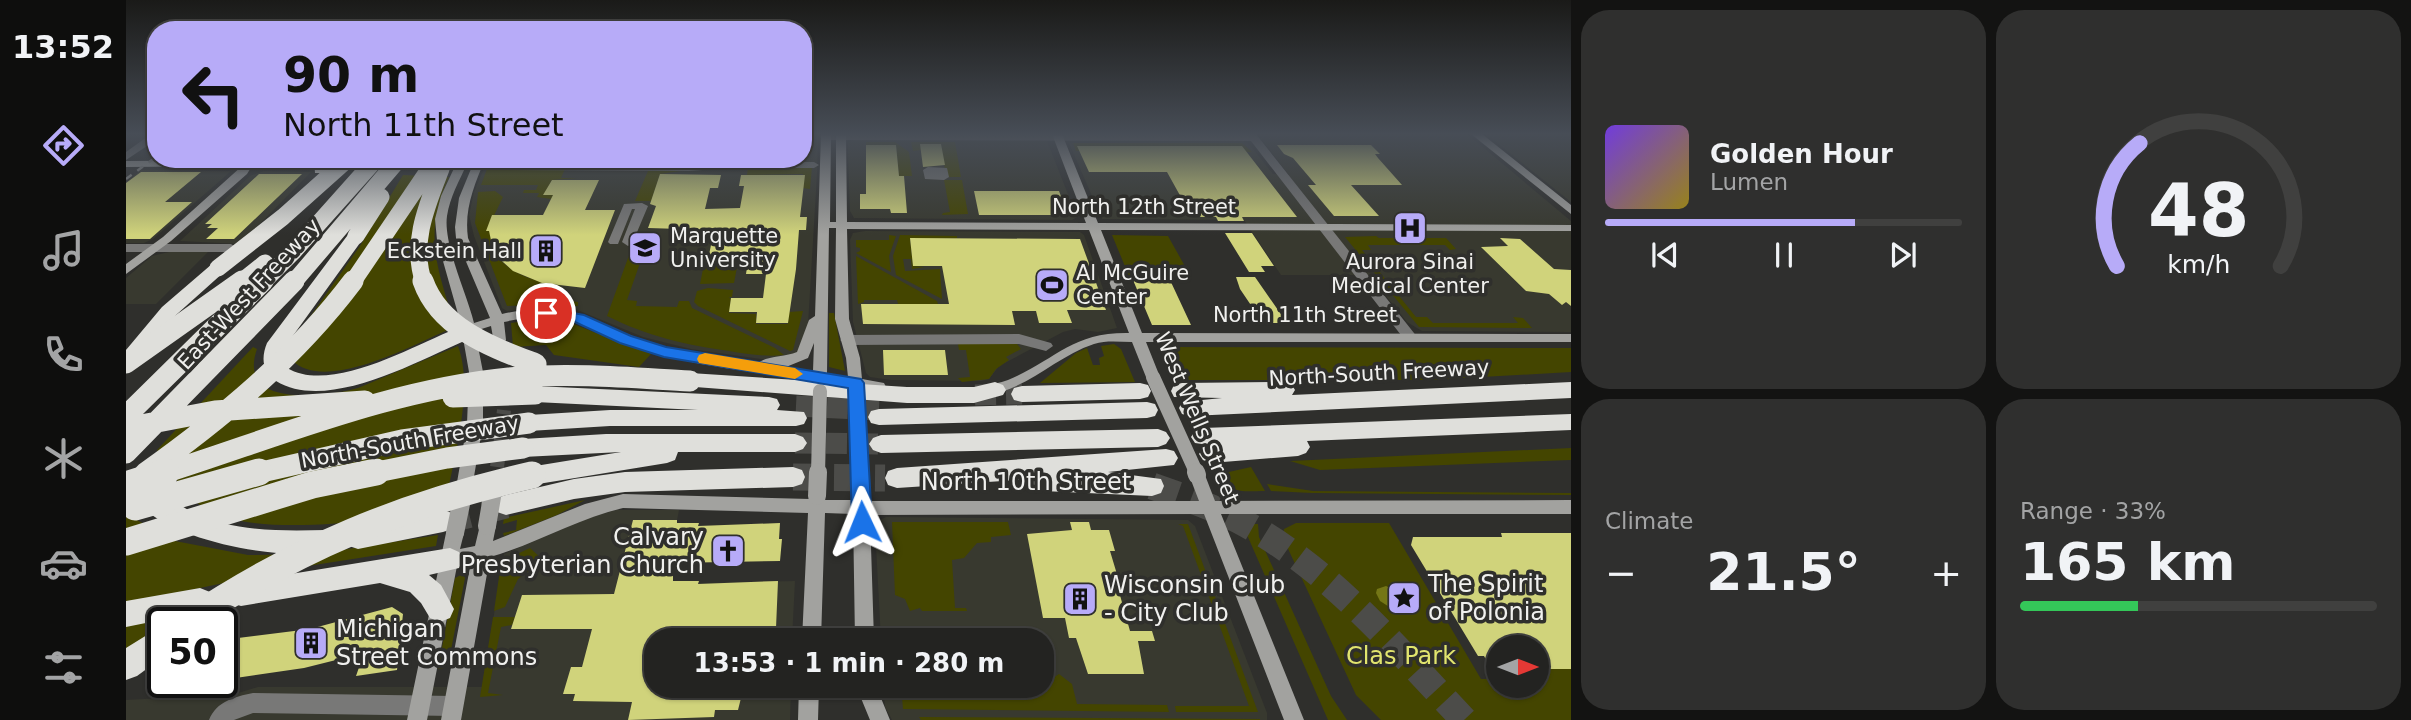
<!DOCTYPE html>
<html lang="en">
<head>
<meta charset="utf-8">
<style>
  :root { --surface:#232321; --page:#2f2f2e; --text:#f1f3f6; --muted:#a3a4a5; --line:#40403f; --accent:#b7abf8 }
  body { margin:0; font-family:"DejaVu Sans",sans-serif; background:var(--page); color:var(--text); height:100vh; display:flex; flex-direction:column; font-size:26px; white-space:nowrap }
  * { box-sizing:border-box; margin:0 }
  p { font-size:23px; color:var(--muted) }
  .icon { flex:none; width:38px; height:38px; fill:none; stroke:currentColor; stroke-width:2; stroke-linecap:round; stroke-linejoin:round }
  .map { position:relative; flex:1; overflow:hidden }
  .drawer { display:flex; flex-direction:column; gap:10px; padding:10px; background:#131312; width:840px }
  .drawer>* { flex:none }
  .banner { position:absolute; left:21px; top:21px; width:665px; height:147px; border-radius:28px; box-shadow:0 2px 5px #0004,0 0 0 2px var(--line); background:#b7abf8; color:#111; overflow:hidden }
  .needle { width:46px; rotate:90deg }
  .tools { position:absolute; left:1360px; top:635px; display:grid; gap:14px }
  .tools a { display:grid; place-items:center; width:63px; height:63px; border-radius:50%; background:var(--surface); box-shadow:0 2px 5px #0004,0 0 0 2px var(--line); font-size:35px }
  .speed { position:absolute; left:21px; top:607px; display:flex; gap:14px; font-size:35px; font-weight:700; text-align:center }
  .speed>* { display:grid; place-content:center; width:91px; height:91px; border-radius:50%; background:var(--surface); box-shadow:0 2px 5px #0004,0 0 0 2px var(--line); line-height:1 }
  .speed .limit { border:4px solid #111; border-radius:10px; background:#fff; color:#111 }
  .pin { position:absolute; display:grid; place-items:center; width:60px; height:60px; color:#fff; margin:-30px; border:4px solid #fff; border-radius:50%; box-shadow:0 2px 7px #0007 }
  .me { position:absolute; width:77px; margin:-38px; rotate:358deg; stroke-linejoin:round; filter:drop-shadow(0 0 5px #0008) }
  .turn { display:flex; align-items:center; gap:24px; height:147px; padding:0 21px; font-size:32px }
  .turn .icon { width:91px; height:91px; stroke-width:2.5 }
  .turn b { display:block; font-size:49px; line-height:60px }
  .big { font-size:52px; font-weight:700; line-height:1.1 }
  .drawer .widget { flex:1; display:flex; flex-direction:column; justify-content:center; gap:10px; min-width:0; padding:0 24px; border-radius:28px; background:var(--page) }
  .drawer .dial { align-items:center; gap:0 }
  .dial svg { height:182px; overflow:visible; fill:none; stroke:var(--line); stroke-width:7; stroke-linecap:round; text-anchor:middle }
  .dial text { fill:var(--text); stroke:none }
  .song { display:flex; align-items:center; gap:21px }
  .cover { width:84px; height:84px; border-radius:10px; background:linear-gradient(135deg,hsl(260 70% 55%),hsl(50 70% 35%)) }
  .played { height:7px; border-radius:4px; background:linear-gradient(90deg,var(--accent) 70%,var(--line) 70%) }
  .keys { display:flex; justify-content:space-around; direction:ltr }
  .heat { display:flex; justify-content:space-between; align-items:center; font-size:38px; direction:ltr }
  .charge { height:10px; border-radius:5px; background:linear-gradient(90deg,#34c759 33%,var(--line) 0) }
  .drawer .tiles { flex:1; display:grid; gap:10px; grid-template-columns:repeat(2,1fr) }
  .trip { position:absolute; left:518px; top:628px; width:410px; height:70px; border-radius:28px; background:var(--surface); box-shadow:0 2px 5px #0004,0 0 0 2px var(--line); font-weight:700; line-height:70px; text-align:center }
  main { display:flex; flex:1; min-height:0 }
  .tabs { display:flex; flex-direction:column; width:126px; justify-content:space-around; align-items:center; background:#0e0e0d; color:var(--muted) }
  .tabs .icon { width:49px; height:49px }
  .tabs .active { color:var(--accent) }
  .tabs b { font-size:32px; color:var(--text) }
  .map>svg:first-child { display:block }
</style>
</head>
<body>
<main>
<nav class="tabs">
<b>13:52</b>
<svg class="icon active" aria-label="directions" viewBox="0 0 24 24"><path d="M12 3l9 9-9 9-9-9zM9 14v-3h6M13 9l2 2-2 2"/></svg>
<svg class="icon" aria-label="music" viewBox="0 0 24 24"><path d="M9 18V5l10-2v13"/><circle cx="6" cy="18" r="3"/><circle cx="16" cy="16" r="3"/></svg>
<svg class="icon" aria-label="phone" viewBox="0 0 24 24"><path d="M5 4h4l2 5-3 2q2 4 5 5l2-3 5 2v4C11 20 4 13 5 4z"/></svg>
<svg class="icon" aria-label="climate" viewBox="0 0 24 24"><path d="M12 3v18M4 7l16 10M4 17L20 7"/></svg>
<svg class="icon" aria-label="car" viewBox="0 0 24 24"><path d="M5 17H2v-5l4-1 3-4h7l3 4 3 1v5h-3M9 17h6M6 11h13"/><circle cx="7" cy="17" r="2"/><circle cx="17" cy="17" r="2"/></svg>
<svg class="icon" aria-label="filters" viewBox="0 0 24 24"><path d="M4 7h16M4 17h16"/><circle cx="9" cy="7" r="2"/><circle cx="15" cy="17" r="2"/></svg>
</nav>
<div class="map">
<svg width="1445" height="720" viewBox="0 0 1445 720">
  <rect width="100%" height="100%" fill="#2f2f2c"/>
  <path fill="#38392f" d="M677,134H692L691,174L682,325L672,353L659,359H635L565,349L517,337L449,309L421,307L381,311L376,308L348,236L343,215L348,192L362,159H677Z
    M1131,134H1341L1445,221V332L1296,331L1281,322L1243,275H1155L1118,220L976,219L943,143L1117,141L1123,144L1147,174L1163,175Z
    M1360,134H1445V202Z
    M728,140L921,141L951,217L946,220L728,218L724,211L722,154V142Z
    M15,170L104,171V172L27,239L18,243H0V182Z
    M138,171L185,172L114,244L54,241L124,176Z
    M739,231L954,232L958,235L991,328L972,332L949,329L937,332L873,366L863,379L855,381L765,380L744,377L740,373L727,322L724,240L727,233Z
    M43,252H82L30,304H0V278L26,256Z
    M490,510H553L539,584L669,581L666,640H530V686H665L664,720H0V700L109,694L132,687H356L378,554L465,517Z
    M760,517L1062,520L1069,526L1141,713V720H766L759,707L757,686H915V640H755L749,527L752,521Z"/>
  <path fill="#444500" d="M740,142H769L783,152L786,176H773L770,145H740Z
    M785,142H829L835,177H820L815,144H795V150L787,151Z
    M947,143H1116L1126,152H1120L1115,146H952L953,151H950Z
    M622,167H686L684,189L676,188L677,174L621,175Z
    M361,169H439L435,178H451L426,180L418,195H427L425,199L411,197L413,193H397L398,190H410L412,185H355Z
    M522,171H555L534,174L525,201H509Z
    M277,175L323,177C296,236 312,268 329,327C291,342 200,395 166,360L179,324L234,246Z
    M818,180H836L842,214L816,215L817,213L824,212Z
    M369,191L377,197L361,230L364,231C365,270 403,280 435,286L432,299L452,302V306L421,304L381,306L349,223L352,192Z
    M763,235L770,236L763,256L765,272L730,253L734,251V248L730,247V240H763Z
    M774,235L831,236V238L784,239L787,266L799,267L786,269L785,259H777L779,271L814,269L816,299L770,275L767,256Z
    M986,235L1042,236L1065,277L1003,276Z
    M1250,236L1253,238H1320L1330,249L1324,250L1319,245H1242L1245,250H1236L1290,317H1301L1307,323H1392L1387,317L1397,318L1406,328L1293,327L1219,237Z
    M520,246L501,300L511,301L510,306L551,307L553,301H563L566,308L649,348L658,355C640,357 621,354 603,351C559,345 521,336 481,316L506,247Z
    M730,256L811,301L812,304H772L771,300H738V302L732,304Z
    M582,262H612L608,283L574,284L578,264Z
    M582,288L607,290L606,297H603L605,299L603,313L630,314V324H662L663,312L677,311L667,350L664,351L572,306L568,302L571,291Z
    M703,313H708L719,371L703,367Z
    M410,319L447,324L525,354L513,367L428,355L420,345L387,347L385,323Z
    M832,344H891L895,349L880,357L883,360L870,369L863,379L836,382L832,378L844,377L840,350H833Z
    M988,344L995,349L1009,382L914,383L950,353L961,348L967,365H974L973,358L978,356L975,346Z
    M332,346C349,391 326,464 318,511C259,518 124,542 74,505C56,491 43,469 31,450L127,347L131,349C110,409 200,397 232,388Z
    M1034,347L1445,348V372L1303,380H1051Z
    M1445,448V460L1194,470L1164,461Z
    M1125,467L1139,491C1118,491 1104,495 1094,474Z
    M1141,484L1187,491L1445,493V495L1186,493L1145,491Z
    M459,500L431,515L378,536L377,533L390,530L391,520L377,524L378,518Z
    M0,502L11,520L49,541L122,555L190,554L312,535L310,546L169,568L50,593L44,620L0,651Z
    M766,522H882L885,535L865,537V542L851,543L838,558L826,560L829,608H840L841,611H796L794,608L784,611L779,599L769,595Z
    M1170,523H1263L1355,679H1372V686H1410L1411,669H1445V720H1255L1230,695L1157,538L1158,529Z
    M1052,524H1062L1132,712H1050L1049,706H1123L1057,526Z
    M1122,524H1132L1133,537L1205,696L1221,720H1202L1118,528Z
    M404,548L417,560L392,579L379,607L368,611L374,570L388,567L387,556Z
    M337,574L339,578L325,650L318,668L312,669L329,578Z
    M367,617H389L386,625L375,627L362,693L377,695L354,697Z
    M798,627L836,628L838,631L829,640C813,632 800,641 781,640L783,628L797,630Z
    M933,674L946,684L951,704L1041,705L1043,712L777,709L775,686H915Z
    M793,717L1134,719V720H795Z"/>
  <path fill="#747616" d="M1260,586L1282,597L1281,601L1275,600L1277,606L1265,608L1254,601L1250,593L1251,589Z"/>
  <path fill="#d0d37b" d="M794,144H815L819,165L797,167Z
    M740,145H770L773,176H778L781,213H765L764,209H734V194H740Z
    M1151,145H1245L1254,154H1249L1252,158L1276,185H1225L1253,216H1208L1182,185H1190L1167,158L1158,154Z
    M951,146H1116L1171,217H1116L1118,221H1092L1090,217H1066L1041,172H963Z
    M15,172H75L39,202H66L24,239H0V183Z
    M133,174H176L108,239H80L92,228H81L86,224H79Z
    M534,174L595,175L592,188H584L579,209L614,208L618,186H613L615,175H679L674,217H681L680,230H673L670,269L662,323H630L631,312H603L605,298H637L640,274H620L622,260H582L588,230L522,228L530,206L524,204Z
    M426,180H473L459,210H489L459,288L416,283L387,271L368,254L363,231H360L366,215H417L427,195H417Z
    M848,191H933L942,215H853Z
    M1099,233H1126L1148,266H1135L1139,272H1123Z
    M784,238L954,239L980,310H941L946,323H913L910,311H886L889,325L737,324L735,304H823L816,266H787Z
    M1374,238L1394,239L1428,269L1445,270V306L1440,302L1436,305L1423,294L1400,291L1355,247L1382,246Z
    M1009,277H1033L1034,280H1044L1065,325H1026L1007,280H1011Z
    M1110,277H1129L1161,323H1137L1114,289Z
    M757,350H819L822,375H758Z
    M507,520H551V523H573L572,526L654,523L653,539H656L654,561L547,563V581H573L572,584L652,581L650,628H623L622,640H530V686H618L612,710H589L588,717L502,720L506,702L447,701L449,694H437L445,667H456L466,629H385L396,595L488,594Z
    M944,522H963L965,530H983L989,551H984L993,581H990L1004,631H1026L1029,641H1012L1018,674H962L950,638H943L939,618H917L901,534L946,530Z
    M1375,533H1445V669H1410V648H1372V670L1363,665L1358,656H1352L1285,545L1287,537H1376Z
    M266,607L277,614L271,670L230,676L238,653L178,668L96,680V640L184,629Z"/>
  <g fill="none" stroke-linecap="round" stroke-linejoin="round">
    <path stroke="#4c4c49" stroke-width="14" stroke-dasharray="14 7" stroke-linecap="butt" d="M375,435L378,410
      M371,467L375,439"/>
    <path stroke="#4c4c49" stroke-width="21" stroke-dasharray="21 10" stroke-linecap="butt" d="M849,395L896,394
      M670,406L755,410
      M669,443L755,444"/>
    <path stroke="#4c4c49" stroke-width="27" stroke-dasharray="27 14" stroke-linecap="butt" d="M667,477L759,478
      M1026,486C1058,497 1090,508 1120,524C1206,571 1272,650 1338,720
      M317,521L380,505"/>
    <path fill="#787877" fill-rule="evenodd" d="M25,134H30V140L0,160V152Z
      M1120,134H1130L1288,333L1290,336L1288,339H1278L1125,141L699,140L694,137L699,134Z
      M603,162H688L693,165L688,168H603L563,171L384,170L379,167L384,164L563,165Z
      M802,167L821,168L823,177L818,180L799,179L797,170Z
      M516,203L522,206L506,244L502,246L496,242L509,209H506L492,244H484L482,242L498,204Z
      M0,244H105L111,248L105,252H0Z
      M893,334L925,343L927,346L920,351L893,344L721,345L714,340L721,335Z
      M127,693L327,696L334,699L337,706L334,713L327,716L127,713L108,720H83C91,701 108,697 127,693Z"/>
    <path fill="#a2a29f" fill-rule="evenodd" d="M695,134H705L704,222H710V134H720L721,222L960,223L926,134H936L972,223L1445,225V231L975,230L1016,333L1445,334V342H1020L1034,377L1027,382L1020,377L1006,342C993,342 981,340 968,344C929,357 904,388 861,395L854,390L856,386C865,384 874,383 882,380C930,360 945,332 1003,333L963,230L721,229L723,319L734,358L736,379L758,383L760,387L758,391L753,392L737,389L735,394H725L722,387L701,383L699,390H689L687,381C637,373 587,368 538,356C476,340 447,305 378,322L380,340L378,343H368L365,326L349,331L357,372V424L345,494L343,499L337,501L331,499L329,494L341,424L343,372L334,321L311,240L309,219L315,196L330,164L126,166L121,174L45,241L0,274V264L37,237L116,166L0,167V161L359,159C348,186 338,209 342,238L376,314C447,297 469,325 531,345C563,355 599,358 632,363C640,356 659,357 671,352L683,320L689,316ZM341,164H347L333,198L329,227L330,238L364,318L348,323C341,294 317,244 321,216C324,197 333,181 341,164ZM703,228H710L709,319L720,358L722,377L701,373ZM688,343L687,371L660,367L682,358Z
      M1345,134H1356L1445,205V214Z
      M1071,469L1077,470L1089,501L1445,500V514H1095L1178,720H1158L1078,514L744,515L748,640H729L727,514L699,513L695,640H676L682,513L497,508C451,519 410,544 364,557L335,720H315L345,562L331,566L301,720H281L320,533L323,528L329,526L335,528L338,533L334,549L349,546L355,521L361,519L367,521L370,526L367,541L459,504L497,494L684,499L691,494L697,496L699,500H727L729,493L735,491L741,493L743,501H1073L1063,475L1065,470Z
      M673,686H693L692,720H672Z
      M730,686H750L764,720H744Z"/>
    <path fill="#dfdfdb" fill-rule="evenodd" d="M188,159H204L201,173H189Z
      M230,231L239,236L161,344L158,358L161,368C203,393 280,350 322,332H336L339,337L336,342C288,363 200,412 150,381C136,373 135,357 141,343L224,232Z
      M92,262L98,264L101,268L98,272L50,315L11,364L0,365V350L36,307L86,264Z
      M564,373L781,387H848L869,382L877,385L880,390L877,395L848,403H781L556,386L553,381L556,376Z
      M1158,382L1166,385L1169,390L1166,395L1445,382V398L1064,416L1056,414L1053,408L1056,402L1096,398L1048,397L1045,391L1048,385L1056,383Z
      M1014,383L1022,385L1025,391L1022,397L1014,399L896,402L888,400L885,394L888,388L896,386Z
      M409,386L643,397L651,399L654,405L651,410L678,412L681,418L678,424L670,426H484L403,431L395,429L392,423L395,417L403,415L484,410H572L409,402L401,400L398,394L401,388Z
      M1021,402L1029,404L1032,410L1029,416L1021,418L753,425L745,423L742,417L745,411L753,409Z
      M1445,414V430L1181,441L1184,447L1180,453L1172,456L1085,463L1077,460L1073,454L1077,448L1083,445L1069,443L1065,437L1069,431L1077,428Z
      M1032,429L1040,432L1044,438L1040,444L1032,447L755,453L747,450L743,444L747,438L755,435Z
      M480,434H669L677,437L681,443L677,449L669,452H552L549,460L541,463L406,485L397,482L394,475L397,468L495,452L397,457L389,454L385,448L389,442L397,439Z
      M1040,449L1048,451L1052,458L1048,465L982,472L1035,479L1038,486L1035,493L1026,496L917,491L908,488L906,479L771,488L762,485L759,478L762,471L771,468Z
      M667,467L676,470L679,477L676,484L667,487L499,492L448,499L380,515L371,512L367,505L371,498L380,495L448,479L499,472Z
      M19,485C36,491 50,504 66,512C106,532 156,531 200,530L209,533L213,541L209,549C165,565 30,540 7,495L10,488Z
      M317,510L326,513L330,521L326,529L317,532L232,549L223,546L219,538L223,530L232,527Z
      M324,548L333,552L337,560L333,568L303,575L315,585L328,609L324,618L314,622L304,618L295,603L284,592L254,583L115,606L105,603L101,594L105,585L115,582Z
      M74,588L84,592L88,601L84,610L0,627V601Z
      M37,625V657L11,676L0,680V648Z"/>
    <path stroke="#8b8b88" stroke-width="2.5" stroke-dasharray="7 7" stroke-linecap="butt" d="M0,179L30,157"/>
    <path stroke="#a2a29f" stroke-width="14" d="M1027,377L1071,474
      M730,393L734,474
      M692,474L694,391"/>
    <path stroke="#a2a29f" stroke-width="18" d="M734,472L735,492
      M1070,472L1071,475
      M691,496L692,472
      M361,526L366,497
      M329,533L335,504"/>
    <path stroke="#dfdfdb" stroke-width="17" d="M230,236L255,197
      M92,268L157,217L222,159
      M114,283L139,263
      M136,283L167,252L250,159
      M167,283L273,159
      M226,283L310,159
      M298,283C284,244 301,205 315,169"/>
    <path stroke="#dfdfdb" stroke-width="21" d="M297,281C314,329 366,347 410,364
      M0,363L116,281
      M327,397L409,394
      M0,416L137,281
      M0,428L89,411L239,401
      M0,453L168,281
      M19,473C96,418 169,358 227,281
      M35,474C152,437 269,387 394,377C450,373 507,378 564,381
      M127,474L276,440L403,423
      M241,474L321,458L397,448"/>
    <path stroke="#dfdfdb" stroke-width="27" d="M0,485L40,472
      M9,507L133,472
      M0,542L186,485L250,472
      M59,623C171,548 275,505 406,475"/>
  </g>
  <linearGradient id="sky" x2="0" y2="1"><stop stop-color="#1a1a18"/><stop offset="0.57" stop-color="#474d56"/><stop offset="1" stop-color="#474d56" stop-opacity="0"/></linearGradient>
  <rect width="1445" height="235" fill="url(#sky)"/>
  <path fill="#1a73e8" stroke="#114b97" stroke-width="2" d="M420,308L458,315L505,336L540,347L735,379L738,383L746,522L743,528L736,530L729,528L726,522L722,388L538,357L494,343L449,322L415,316L413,313Z"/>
  <path fill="#f59e0b" d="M579,353L669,368L677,374L669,379L573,363L571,359L573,355Z"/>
  <defs>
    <g id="hospital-square" transform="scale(1.75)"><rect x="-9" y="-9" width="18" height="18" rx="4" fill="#b7abf8" stroke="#2f2f2c"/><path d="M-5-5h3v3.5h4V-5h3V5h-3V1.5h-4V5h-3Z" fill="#111"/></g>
    <g id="university-square" transform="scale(1.75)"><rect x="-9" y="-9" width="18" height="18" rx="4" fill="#b7abf8" stroke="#2f2f2c"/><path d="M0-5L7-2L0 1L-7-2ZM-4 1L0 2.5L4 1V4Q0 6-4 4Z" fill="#111"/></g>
    <g id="building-square" transform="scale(1.75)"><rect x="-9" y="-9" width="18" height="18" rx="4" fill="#b7abf8" stroke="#2f2f2c"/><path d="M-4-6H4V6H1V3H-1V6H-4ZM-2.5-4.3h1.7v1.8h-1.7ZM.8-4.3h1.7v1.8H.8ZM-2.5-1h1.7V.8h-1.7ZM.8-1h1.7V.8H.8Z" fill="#111"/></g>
    <g id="stadium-square" transform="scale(1.75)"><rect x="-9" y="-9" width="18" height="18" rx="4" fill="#b7abf8" stroke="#2f2f2c"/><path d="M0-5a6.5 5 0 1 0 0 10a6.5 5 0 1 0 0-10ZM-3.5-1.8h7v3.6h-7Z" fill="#111"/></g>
    <g id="church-square" transform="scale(1.75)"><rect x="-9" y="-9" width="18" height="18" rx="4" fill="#b7abf8" stroke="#2f2f2c"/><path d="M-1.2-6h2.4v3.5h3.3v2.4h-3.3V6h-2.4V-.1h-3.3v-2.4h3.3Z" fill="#111"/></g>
    <g id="sight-square" transform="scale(1.75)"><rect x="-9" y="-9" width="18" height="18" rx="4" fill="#b7abf8" stroke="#2f2f2c"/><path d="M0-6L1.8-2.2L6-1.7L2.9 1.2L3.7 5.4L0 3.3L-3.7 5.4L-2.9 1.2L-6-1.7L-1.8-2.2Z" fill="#111"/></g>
  </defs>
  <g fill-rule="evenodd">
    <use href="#hospital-square" x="1284" y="228"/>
    <use href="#university-square" x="519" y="248"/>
    <use href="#building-square" x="420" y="251"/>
    <use href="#stadium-square" x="926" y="285"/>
    <use href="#church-square" x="602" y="551"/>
    <use href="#sight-square" x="1278" y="598"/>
    <use href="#building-square" x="954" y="599"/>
    <use href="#building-square" x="185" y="643"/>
  </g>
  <g text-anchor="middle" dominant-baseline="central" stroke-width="7" stroke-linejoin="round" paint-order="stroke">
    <g font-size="21" fill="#f0f0ee" stroke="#2f2f2c">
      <text x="1018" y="207">North 12th Street</text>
      <text transform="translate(123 294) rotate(-47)">East-West Freeway</text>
      <text x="1179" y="315">North 11th Street</text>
      <text transform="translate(1253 373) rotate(-3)">North-South Freeway</text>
      <text transform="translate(1071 418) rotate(67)">West Wells Street</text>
      <text transform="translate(284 442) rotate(-10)">North-South Freeway</text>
    </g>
    <g font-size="21" fill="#f0f0ee" stroke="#2f2f2c" text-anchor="start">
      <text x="544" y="236">Marquette<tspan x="544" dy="24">University</tspan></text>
      <text x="396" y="251" text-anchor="end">Eckstein Hall</text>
      <text x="1284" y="262" text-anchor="middle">Aurora Sinai<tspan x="1284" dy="24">Medical Center</tspan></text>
      <text x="950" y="273">Al McGuire<tspan x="950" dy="24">Center</tspan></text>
    </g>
    <g font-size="24" fill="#f0f0ee" stroke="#2f2f2c">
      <text x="900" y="482">North 10th Street</text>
    </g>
    <g font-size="24" fill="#f0f0ee" stroke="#2f2f2c" text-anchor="start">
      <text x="578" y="537" text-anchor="end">Calvary<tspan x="578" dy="28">Presbyterian Church</tspan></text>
      <text x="1302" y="584">The Spirit<tspan x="1302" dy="28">of Polonia</tspan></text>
      <text x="978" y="585">Wisconsin Club<tspan x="978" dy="28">- City Club</tspan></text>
      <text x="210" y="629">Michigan<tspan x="210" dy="28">Street Commons</tspan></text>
    </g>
    <g font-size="24" fill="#e1e46e" stroke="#2f2f2c">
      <text x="1275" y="656">Clas Park</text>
    </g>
  </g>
</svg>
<div class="tools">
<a><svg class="needle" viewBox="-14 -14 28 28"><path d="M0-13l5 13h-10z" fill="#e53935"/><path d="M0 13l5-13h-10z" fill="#a3a4a5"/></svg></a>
</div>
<div class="speed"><div class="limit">50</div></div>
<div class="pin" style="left:420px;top:313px;background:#d93025"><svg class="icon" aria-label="arrive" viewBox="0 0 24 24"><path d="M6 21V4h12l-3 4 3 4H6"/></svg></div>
<svg class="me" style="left:736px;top:522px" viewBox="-20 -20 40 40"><path d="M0-17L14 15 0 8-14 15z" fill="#1a73e8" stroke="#fff" stroke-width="4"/></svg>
<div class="trip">13:53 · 1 min · 280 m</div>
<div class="banner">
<div class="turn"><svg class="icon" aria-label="left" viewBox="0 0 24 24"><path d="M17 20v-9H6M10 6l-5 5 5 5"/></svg><div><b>90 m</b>North 11th Street</div></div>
</div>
</div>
<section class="drawer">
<div class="tiles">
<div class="widget">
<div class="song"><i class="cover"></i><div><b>Golden Hour</b><p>Lumen</p></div></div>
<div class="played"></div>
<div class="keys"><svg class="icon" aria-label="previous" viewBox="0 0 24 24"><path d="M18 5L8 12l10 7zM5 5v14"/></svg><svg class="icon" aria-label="pause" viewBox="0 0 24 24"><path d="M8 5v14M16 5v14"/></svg><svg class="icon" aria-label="next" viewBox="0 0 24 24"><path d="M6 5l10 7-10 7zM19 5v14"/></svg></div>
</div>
<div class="widget dial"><svg viewBox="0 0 100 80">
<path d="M14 69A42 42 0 1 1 86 69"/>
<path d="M14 69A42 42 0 0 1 24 15" stroke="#b7abf8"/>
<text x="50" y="56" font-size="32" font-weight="700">48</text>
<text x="50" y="72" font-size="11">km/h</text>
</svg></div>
<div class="widget"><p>Climate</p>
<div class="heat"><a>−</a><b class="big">21.5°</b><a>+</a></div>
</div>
<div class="widget"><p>Range · 33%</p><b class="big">165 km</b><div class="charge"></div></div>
</div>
</section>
</main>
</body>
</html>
